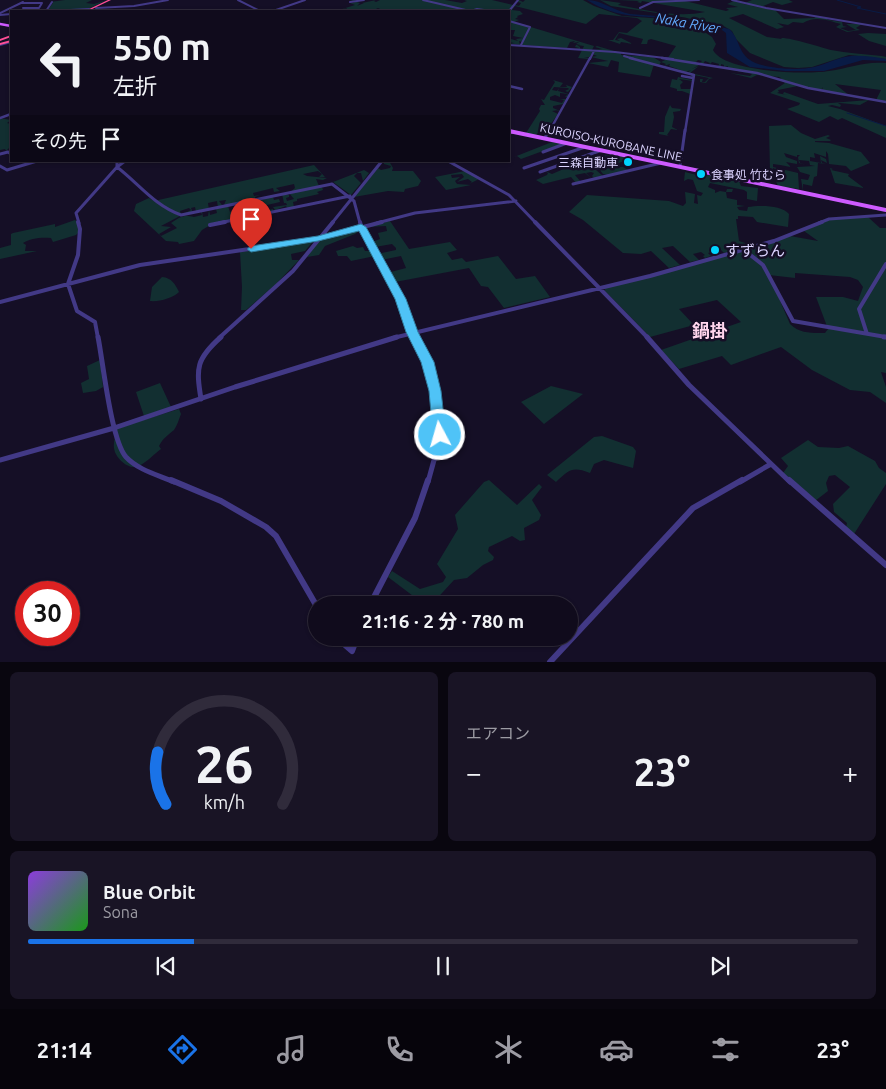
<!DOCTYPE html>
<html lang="ja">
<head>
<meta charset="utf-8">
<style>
  :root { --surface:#100b1c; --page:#191425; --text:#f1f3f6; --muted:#9c9ba3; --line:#302b3b; --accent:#1a73e8 }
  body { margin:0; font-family:Ubuntu,"Noto Sans JP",sans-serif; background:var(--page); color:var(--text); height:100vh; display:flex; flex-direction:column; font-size:19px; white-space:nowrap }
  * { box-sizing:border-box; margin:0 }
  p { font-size:16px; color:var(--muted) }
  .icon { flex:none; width:28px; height:28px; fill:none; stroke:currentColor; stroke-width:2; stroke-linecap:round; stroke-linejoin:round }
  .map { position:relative; height:662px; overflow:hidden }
  .sheet { display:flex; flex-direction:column; gap:10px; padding:10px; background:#09060f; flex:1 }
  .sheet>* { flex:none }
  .hud { position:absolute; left:10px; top:10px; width:500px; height:152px; border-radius:0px; box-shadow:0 1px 4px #0004,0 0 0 1px var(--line); background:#100b1c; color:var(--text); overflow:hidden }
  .speed { position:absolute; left:15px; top:581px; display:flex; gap:10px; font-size:25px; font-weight:700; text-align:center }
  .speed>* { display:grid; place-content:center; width:65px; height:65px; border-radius:50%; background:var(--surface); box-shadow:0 1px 4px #0004,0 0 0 1px var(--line); line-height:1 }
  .speed .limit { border:8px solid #d22; background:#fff; color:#111 }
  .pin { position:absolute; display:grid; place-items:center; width:42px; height:42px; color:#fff; margin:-51px -21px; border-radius:50% 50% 50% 0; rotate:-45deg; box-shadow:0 0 5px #0007 }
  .pin .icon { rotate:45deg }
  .me { position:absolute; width:55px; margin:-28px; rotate:354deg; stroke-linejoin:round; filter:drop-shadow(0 0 4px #0008) }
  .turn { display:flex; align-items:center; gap:18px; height:105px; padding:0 20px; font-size:22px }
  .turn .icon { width:65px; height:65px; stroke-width:2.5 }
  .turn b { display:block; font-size:35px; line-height:42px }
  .then { display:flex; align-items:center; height:48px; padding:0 20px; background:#0003; gap:10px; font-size:19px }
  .big { font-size:38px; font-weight:700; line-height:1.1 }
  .sheet .card { flex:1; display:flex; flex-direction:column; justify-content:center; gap:8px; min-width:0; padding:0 18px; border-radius:8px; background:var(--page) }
  .sheet .dial { align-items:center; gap:0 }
  .dial svg { height:130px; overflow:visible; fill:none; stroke:var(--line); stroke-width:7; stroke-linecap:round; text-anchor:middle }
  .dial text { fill:var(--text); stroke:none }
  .song { display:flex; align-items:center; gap:15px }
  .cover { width:60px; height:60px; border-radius:8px; background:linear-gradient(135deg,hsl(270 70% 55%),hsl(120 70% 35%)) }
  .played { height:5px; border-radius:2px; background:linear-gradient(90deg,var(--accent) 20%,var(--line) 20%) }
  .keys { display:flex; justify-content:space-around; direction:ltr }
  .heat { display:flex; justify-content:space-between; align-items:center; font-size:28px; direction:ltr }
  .sheet .tiles { flex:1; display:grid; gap:10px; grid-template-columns:1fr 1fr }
  .card:last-child { grid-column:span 2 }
  .trip { position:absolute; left:308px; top:596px; width:270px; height:50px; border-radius:25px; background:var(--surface); box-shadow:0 1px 4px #0004,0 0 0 1px var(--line); font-weight:700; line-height:50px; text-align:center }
  .tabs { display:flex; height:80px; justify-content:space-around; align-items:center; background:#06040b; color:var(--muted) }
  .tabs .icon { width:35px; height:35px }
  .tabs .active { color:var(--accent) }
  .tabs b { font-size:22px; color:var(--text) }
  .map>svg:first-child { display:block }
</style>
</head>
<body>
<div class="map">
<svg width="886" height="662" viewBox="0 0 886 662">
  <rect width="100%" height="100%" fill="#150f26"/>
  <path fill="#122f31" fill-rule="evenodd" d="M65,0H92L86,3L94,4L107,0L84,11H47L53,3L50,2Z
    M353,0L359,2H357L360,3L357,6L364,3H362L376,0L374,1L376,2L380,0H445L462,3L467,1L464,0H492L513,5L508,11H479L471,9L473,10L469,11H398L399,10L378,11L380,9L378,8L372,11H363L367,10L365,9L362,11H345L347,8L339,10L355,5L350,3H355L351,1Z
    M519,0L523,2L525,0H583L594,6L622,16L666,19L703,31L712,37L716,44L713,50C724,72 806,75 829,71C850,68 864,61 886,63V101L876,100L881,90L835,84L850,96L822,90L823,87L821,90L798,86L778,90L779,92L777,93L787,95L783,94L784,92L818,104L869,100L860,105L840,103H838L841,105L840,107L832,105L828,106L840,109L886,126V138L842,118L838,120L830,116L819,122L787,109L799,105L800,103L770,93L785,83L780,80L781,78L779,77L757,75L751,78L730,73L750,76L752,74L727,69L728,66L724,67V65L721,64V67H718L719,64L712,62L709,65L710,63L705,61L703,64L700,63L702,61L698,60L695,63L699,65L692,69L699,66L690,73L713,78L709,79L706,83L700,82V79H703L702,82H705L709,78L694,75L693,81L679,79L683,82L680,85L681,89H691L690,94L682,91H677V89L670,87L672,79L677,80L678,77L692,80L691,75L687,73L691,70L686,72L669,66L670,64L664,66L666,64L661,62L659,65L654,64L650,77L618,72L619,62L611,60L608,67L588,63L608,61L591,57L597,56L592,54L590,57H584L589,58L588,59L578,58L584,46L577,45L580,47V49L575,48H579L575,47L576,45H580L576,44L579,42L573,43L575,41L570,42L567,48L522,45V42L519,41L520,45L509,43H514L509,42L511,39L518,41L516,39L523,38L513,36L515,30H509V20L511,19L509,18V12L515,5L519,6L521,3L518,2L516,5ZM515,6L586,24L599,14L637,18L642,21L627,33L619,32L613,40H608L620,44L621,42L633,44L621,38L617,39L620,41L615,40L619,33L643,39L641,44H647L648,40L651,39L676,46L667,59L661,62L653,57L621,55V53L597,46L595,47L602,49L592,50L594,46L514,22L519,20L515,19L518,17L517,16L523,14L520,11L512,10Z
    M600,0L621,3L618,5C646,10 677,18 705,12L642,1L641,3L637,2L639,1L618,0H681L726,11L729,10L726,8L738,7L727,4L734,1L748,5L745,3L752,0H789L793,2L782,5L773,2L761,7L751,6L771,9L768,10H775L784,19L815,18L814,16L821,18L825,17L828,20L842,22L843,26L847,27L840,28L848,31L856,30L846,24H862L856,28L860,30L847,32L836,27L841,24C829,21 815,15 803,23L793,22L788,25L777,23L784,27L777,29L743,14L729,18L767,37L782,39L781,38C788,37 821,47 831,50C847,53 865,54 882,56L886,57V59L849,55L812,67L798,68L784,67L750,53L736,39L732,31L722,25L676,16L611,6Z
    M868,33L886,34V46L869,41L858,34Z
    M553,80L563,83L560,87H567L566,85L572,87L568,92L565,91L569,89L568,88L554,87L552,90L557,91L559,88L558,91L569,94L567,97H565L568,94L560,93V97L555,95L550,97V100L562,103L564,100L560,99H566L563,104L553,106V108L560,111L559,112L558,110L552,111L558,114L550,125L540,123L539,126L541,129L536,135L526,133L540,111L539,109L541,105H545L541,99L544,100L555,82Z
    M670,105L672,108L681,109L680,111L673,112L674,117L672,127L678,130L671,129L667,135L669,136L659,134V132H664L665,117Z
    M0,118L11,120L7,123L11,124V146L6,151L5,149L0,150Z
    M791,125L801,133L815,139L828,135L830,136L826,138L831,140L830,141H815V142L829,143L861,152L870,163L851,171L846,166L829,164L828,154L826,151V157L814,153L815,158L810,157V161L821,163L820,156L826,159L827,163L821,160L822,163L826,164L818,163L817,176L814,177L812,186L803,184V191L801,179L808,180L810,175L800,172L797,167L815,166L810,165L809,161L799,160L800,163L806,165L799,163L798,157L800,155H797V157L784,153L786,157L797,161V164L786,162L791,167L780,165V168L784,169L780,168V165L773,164V167L798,173L799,189L778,186L776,181L778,170L773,168L772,173L770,172L769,126Z
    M552,142L562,144L521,159L517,156L509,159Z
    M608,153L634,158L615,164L617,167H623L628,170L608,175L603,174L599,169L596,170L603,176L594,178L592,176L594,173L591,172L586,173L592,179L585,173L575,175L581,182L576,183L571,177L543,184L529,176L536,180L547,175L548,173L545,171L552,174L566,168L563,165L579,159L583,162L604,155L612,156Z
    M384,161H389L393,168L392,171H413L421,181L418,186L405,189L404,192L388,191L354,197L378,168L381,170L390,168L391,166L384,164Z
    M314,165L325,177H319L322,174L318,171L303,174L307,176L327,178L323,180L316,179L319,186L322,187L323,190L317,192L319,194L297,199V201L293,202L294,207L287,208L286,206L275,210L273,207L287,205L286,203H284L282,194L289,195V197L286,198L287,201L294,199L289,193L295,188L294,184L276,188L280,191L274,192L273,188L253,193L254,196L260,195L255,197V199L262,197L263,199L273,197L274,200L279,199L280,202L267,205L268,210L273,209V211L212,224L202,230L194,241L179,244L178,242L166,241L134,211L136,204L149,198L154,201ZM226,200L224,205L241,204V208L230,212L228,206L216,209L217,213L210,215L209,210L208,216L203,217L202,212L209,210L208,203L217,201L218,208L222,205L219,201ZM195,207L196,212H201L202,215L194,217C183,215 182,216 171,223L177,228L161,236L159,234L171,227L161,226L180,216L170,211L181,214L180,211L189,208L191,210L185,213H193L191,208Z
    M830,168L833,169L831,170L849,174L848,176L864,188L835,183Z
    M364,170L369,173L363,181L361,173H357L354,176L361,183L351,195L333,182Z
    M465,171L479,179L469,184L472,182L468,179L457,182L464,177L462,174L451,175L452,178L460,177L455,181L457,184L471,185L446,190L435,177Z
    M698,171V175C705,177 709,174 716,175L717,179V175L738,179L741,186L758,188L757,201L747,199V192L744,190L710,183L708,187L715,190V193L720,191L726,192L727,189H733L732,192H726L727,198L737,200V205L745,206L737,207L739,210L747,211L748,207C759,205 782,205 789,214L788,227L757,222L753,217L738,216V219H736L739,241L745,243L749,247L724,253L718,247L711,249L712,252L708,253L711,256L705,258L703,256L705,255L701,252L693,254L699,260L690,262L673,246L662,248L680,265L669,268L651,251L641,254L623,253L583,220L569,212L587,195L669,201L683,206L686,203L685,192L695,194L694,203L698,204L697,195L701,196L703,193L697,191L693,180L688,179L684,181L685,172L697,175Z
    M868,217L880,228H886V373L881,372L886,387V403L870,392L850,390L812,370L781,347L731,365L722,356L679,369L661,350L741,322L717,300L679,309L694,325L650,337L605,291V288L790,236L818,241L804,231L831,219ZM795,273L850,277L858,280L863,287L858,301L843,297H816L828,329L825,333C813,333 800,334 790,324L769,275L795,278Z
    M75,220L79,224L78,233L76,235L53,242L51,238C42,237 30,238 23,243L26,245L25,251H37L0,259V248L11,245V234L13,233L55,224V227Z
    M390,221L409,249L450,242L457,250L447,253L452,260L462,258L466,262L498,256L516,279L535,276L550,297L504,308L488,287L481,286L469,268L395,282L387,273L406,268L401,256L381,260L377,254L396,250V248L392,244L375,247L372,242L380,239L378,233L387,231L386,226L366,227Z
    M358,229V232L355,234L325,246L319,255L307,257L321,237Z
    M314,240L305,251L291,254L292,260H299L275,285L246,310H241L242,287L240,252Z
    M353,246L357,248L363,247L365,251H373L375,256L351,261L347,256H338L336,251Z
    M162,277C172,278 175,284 179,292C173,298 159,302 150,301L152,287Z
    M100,360L103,387L96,391L83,393L81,383L89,379L87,366Z
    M160,383L171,407L144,416L136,392Z
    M551,386L583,394L544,424L521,402Z
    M179,409L181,414C179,419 177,426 174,430C168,435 163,438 159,446L161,449C154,454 147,462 139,466C129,471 115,458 114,448C113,442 116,434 117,428Z
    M602,436L633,447L636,451L633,468L604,460L594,464L590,473C572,466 569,470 556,482L547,475L594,437Z
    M808,440L818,447L839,448L848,446L875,461L879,468L886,473V484L854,534L846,528L847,523L834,512L833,504L850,487L835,475L829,476L826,483L828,491L815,501L783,473L788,466L781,458Z
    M489,480L517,505L539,484L542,487L532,500L541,515L539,520L524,528L525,540L520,541L512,536L489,547L488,551L494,557L493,560L483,565L467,578L454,580L431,605H425L388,577L392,571L420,589L443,582L446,577L437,564L458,529L455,515L484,482Z"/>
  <path fill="#091b45" d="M587,0C602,0 614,11 630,14L683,18L729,29C739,37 738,52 750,60C763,69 799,71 814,67C827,64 838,57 851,56C863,55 875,57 886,59V61L863,60L824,71H785L750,67L727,53L726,33L722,30C707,25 692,20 676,19C640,15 620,20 587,0Z"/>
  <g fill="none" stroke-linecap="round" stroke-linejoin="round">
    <path stroke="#091b45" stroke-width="1" d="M837,0L861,7L857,8L886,14
      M847,113L886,126"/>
    <path stroke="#423986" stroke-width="2" d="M238,0L260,11
      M423,0L470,11
      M732,0L766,8L886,28
      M350,2L364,0
      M21,3H42L39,8H23
      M96,8L134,6L168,0
      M640,8L653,2L699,0
      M46,11L52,2
      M51,11L89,9
      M273,11L305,0
      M471,11L477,9L491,11
      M509,11L518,0
      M0,13L23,2
      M0,15L11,14
      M509,21L530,27L521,45
      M0,45L11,42
      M509,45L615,52L673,59
      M624,56L634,59
      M590,59L594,51"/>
    <path stroke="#423986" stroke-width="2.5" d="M630,58L694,75L685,132
      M662,58L757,73L808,88L886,102
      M682,76L693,78
      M509,86L522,89
      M0,118L11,114
      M549,132L590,58"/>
    <path stroke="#423986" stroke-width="3" d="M545,138L549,130
      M543,152L567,143
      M0,154L8,152L11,154
      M117,161V167C139,184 155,206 181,215L332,184L354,201L360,223
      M448,161L509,195L536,223
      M0,166L7,170L37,161
      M680,166L685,130
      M524,168L585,147
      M540,172L602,150
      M573,184L661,163
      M79,223L76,213L117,167L125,161
      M219,223L350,196
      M332,223L382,161
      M377,223L415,213L516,201
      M819,223L829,219L886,215"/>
    <path stroke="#423986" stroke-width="4" d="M78,222L80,229L78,255L68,284L77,311L95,322L98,338
      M360,222L363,232L401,299L415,338
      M535,222L648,338
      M210,225L225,222
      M744,250L763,265L793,321L886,337
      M0,302L140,265L318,239L382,222
      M867,334L859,309L886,264
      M219,338L293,271L333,222
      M393,338L650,276L774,241L822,222"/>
    <path stroke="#423986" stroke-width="5" d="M98,337C103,362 111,440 126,457C138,470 158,475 174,482
      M414,337L428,362L435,391L439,426V442L428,482
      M647,337L689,385L790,482
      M884,337H886
      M201,399C196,368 196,359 221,337
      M0,460L114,428L235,387L397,337
      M740,482L771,464"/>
    <path stroke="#423986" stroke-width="6" d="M171,480L221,501L266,527L276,536L316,605
      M789,480L886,565
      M370,605L415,518L428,480
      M337,638L352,651L357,638
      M550,662L693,508L742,480"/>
    <path stroke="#cd5bff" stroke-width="2.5" d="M0,24L11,26"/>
    <path stroke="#cd5bff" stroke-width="3" d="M509,131L512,132"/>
    <path stroke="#cd5bff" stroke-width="4" d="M509,131L886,210"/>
    <path fill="#ff4f97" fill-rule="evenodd" d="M108,0H111L88,11H85Z
      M11,35V37L0,41V39Z
      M11,40V42L0,45V43Z"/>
  </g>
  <path fill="#4fc3f7" stroke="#337fa1" d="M361,224L366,227L406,299L418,332L434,362L441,391L446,435L445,439L440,441L435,439L433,435L429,391L421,362L406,332L395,299L359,231L318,241L251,252L247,249L251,246L318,236Z"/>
  <g fill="#00d4ff" stroke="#150f26" stroke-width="2">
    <circle cx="628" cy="162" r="5"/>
    <circle cx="701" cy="174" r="5"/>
    <circle cx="715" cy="250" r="5"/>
  </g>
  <g text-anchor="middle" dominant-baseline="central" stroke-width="5" stroke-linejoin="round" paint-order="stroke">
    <g font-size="12" fill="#dcd4ff" stroke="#150f26">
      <text transform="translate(611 142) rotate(12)">KUROISO-KUROBANE LINE</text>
    </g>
    <g font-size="12" fill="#dcd4ff" stroke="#150f26" text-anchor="end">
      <text x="618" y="162">三森自動車</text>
      <text x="711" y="174" text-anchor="start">食事処 竹むら</text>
    </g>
    <g font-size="14" font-style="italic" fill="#62abff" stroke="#150f26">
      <text transform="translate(688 23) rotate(10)">Naka River</text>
    </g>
    <g font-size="15" fill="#dcd4ff" stroke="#150f26" text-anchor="start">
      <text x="725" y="250">すずらん</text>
    </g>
    <g font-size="18" font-weight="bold" fill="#ffd6ed" stroke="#150f26">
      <text x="710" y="330">鍋掛</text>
    </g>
  </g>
</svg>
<div class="speed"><div class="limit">30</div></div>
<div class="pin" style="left:251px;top:249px;background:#d93025"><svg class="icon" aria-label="arrive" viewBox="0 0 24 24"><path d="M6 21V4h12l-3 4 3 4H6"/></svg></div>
<svg class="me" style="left:440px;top:435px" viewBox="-20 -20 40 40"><circle r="17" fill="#4fc3f7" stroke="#fff" stroke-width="3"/><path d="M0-11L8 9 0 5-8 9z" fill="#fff"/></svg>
<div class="trip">21:16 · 2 分 · 780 m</div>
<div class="hud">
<div class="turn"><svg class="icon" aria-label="left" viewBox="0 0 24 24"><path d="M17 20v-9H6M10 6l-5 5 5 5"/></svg><div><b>550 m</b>左折</div></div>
<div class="then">その先<svg class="icon" aria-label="arrive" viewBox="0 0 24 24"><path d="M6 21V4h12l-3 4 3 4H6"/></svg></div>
</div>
</div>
<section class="sheet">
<div class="tiles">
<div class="card dial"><svg viewBox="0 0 100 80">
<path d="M14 69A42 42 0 1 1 86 69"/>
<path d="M14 69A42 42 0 0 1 9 37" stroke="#1a73e8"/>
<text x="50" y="56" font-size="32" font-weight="700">26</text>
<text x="50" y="72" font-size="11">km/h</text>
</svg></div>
<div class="card"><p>エアコン</p>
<div class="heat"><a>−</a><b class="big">23°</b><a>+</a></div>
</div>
<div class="card">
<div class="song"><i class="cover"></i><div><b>Blue Orbit</b><p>Sona</p></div></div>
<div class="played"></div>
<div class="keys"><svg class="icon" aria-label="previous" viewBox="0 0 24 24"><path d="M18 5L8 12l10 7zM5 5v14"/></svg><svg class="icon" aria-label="pause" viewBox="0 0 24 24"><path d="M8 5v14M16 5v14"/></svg><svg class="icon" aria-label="next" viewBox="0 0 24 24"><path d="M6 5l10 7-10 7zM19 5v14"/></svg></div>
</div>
</div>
</section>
<nav class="tabs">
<b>21:14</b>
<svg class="icon active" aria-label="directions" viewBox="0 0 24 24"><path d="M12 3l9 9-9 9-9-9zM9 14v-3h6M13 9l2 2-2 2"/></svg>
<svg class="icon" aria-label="music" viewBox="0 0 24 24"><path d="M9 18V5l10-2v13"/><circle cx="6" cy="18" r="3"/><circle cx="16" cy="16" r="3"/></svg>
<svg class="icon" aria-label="phone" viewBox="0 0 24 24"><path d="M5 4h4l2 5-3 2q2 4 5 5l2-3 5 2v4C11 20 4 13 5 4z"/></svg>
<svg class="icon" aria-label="climate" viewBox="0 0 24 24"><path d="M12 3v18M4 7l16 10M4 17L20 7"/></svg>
<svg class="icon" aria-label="car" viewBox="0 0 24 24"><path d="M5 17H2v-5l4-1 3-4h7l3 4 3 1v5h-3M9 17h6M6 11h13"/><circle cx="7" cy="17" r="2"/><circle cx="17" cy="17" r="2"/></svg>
<svg class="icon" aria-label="filters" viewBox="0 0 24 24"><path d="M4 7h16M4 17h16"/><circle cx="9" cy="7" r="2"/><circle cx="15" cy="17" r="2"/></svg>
<b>23°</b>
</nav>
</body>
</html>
